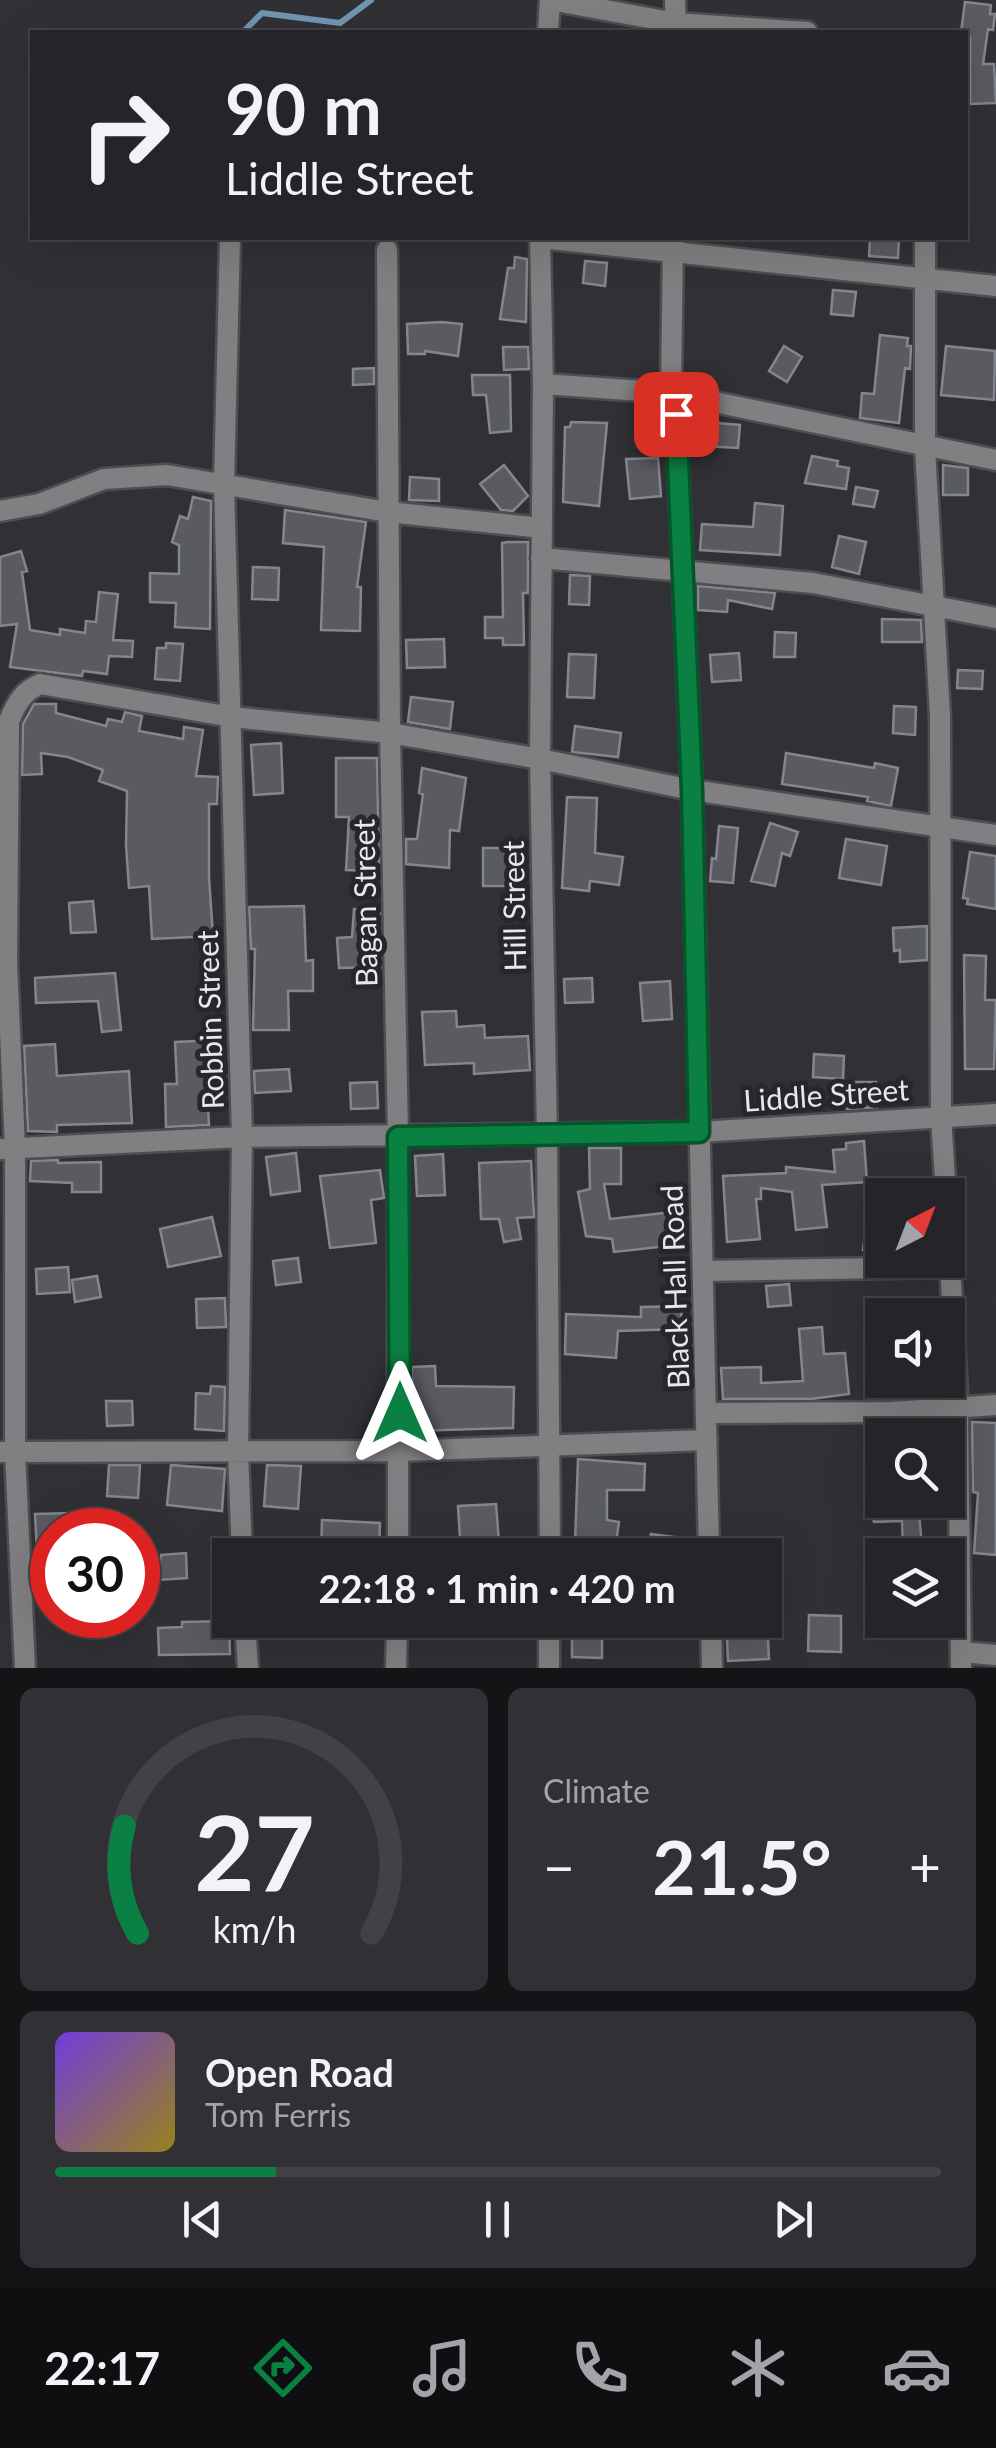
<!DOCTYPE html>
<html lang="en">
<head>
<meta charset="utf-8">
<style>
  :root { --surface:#252428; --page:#313034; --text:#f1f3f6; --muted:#a3a4a8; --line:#424145; --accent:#0b8043 }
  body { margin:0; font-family:Lato,sans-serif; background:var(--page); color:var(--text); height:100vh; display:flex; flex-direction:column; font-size:38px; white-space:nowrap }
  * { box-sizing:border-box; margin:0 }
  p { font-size:32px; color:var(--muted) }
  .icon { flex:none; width:55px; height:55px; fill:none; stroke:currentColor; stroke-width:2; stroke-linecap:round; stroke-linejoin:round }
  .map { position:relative; height:1668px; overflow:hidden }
  .side { display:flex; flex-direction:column; gap:20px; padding:20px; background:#141416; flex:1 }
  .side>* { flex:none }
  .top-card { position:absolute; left:30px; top:30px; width:938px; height:210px; border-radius:0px; box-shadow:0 10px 40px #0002,0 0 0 2px var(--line); background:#252428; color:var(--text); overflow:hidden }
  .needle { width:65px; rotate:42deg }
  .fabs { position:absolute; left:865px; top:1178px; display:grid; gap:20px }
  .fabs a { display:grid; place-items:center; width:100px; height:100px; border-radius:0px; background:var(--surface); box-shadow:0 10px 40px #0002,0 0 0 2px var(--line); font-size:50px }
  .speed { position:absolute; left:30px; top:1508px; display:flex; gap:20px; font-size:50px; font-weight:700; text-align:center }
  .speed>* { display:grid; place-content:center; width:130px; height:130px; border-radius:50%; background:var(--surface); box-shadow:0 10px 40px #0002,0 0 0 2px var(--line); line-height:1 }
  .speed .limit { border:15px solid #d22; background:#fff; color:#111 }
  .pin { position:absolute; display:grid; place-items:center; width:85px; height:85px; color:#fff; margin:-42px; border-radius:20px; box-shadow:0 5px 15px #0006 }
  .me { position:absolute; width:110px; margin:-55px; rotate:0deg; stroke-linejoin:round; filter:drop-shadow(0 0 8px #0008) }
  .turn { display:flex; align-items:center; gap:35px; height:210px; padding:0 30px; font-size:45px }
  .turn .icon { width:130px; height:130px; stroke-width:2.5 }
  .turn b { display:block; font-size:70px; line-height:85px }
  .big { font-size:75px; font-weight:700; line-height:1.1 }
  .side .widget { flex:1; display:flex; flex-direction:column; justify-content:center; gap:15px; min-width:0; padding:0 35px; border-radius:15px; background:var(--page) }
  .side .dial { align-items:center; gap:0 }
  .dial svg { height:260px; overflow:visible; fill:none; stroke:var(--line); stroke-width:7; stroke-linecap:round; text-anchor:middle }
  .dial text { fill:var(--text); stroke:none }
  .song { display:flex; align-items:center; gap:30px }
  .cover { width:120px; height:120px; border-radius:15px; background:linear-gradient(135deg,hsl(260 70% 55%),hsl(50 70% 35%)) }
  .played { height:10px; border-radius:5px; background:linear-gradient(90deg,var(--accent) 25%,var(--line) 25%) }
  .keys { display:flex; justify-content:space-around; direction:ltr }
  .heat { display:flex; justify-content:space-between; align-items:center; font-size:55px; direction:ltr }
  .side .tiles { flex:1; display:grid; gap:20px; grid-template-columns:1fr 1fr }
  .widget:last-child { grid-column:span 2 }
  .trip { position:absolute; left:212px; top:1538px; width:570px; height:100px; border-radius:0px; background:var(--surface); box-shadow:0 10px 40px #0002,0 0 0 2px var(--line); font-weight:700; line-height:100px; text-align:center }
  .menu { display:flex; height:160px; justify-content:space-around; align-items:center; background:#0f0e10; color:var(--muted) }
  .menu .icon { width:70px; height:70px }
  .menu .on { color:var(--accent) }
  .menu b { font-size:45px; color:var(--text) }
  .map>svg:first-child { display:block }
</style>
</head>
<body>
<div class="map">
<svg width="996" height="1668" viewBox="0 0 996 1668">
  <rect width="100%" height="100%" fill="#313035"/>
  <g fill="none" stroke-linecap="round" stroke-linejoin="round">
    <path stroke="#7096b2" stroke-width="6" d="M243,32L262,13L340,23L371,0"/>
  </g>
  <path fill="#595b61" stroke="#84868d" stroke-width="2.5" d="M965,2L991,5L990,14H995L993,30L988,29L983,64H994L996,103L970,104V37L961,32Z
    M870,238H899L898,258L869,256Z
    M515,257L527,259L526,322L500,319L508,268H514Z
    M585,261L607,263L605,286L583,283Z
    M833,290L856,292L853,316L831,314Z
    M442,322L462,324L458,356L425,351V354H408L407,324Z
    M880,335L908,338L907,346H911L910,369L905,368L899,423L860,418L862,393L874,394Z
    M784,346L802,357L787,382L769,371Z
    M946,346L995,351L994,400L941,395Z
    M503,347H528L529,369L504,370Z
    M374,368V384L353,385V369Z
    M472,375H510L511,431L490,433L486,395H473Z
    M571,422L607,423L599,506L563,502L565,427H570Z
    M705,422L740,425L738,448L704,446Z
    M812,456L838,461L837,466L849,468L846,489L805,483Z
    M658,458L661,496L630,499L626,459Z
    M504,465L528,496L513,511L501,510L480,484Z
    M943,465L968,468V495H943Z
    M410,477L439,479V501L409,500Z
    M856,487L878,491L874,507L853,504Z
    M193,497L211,501L210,629L175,627L176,603L150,602V573L179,574V545L172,542L180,516L188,519Z
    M755,503L783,506L780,555L700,550L702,524L753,527Z
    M285,510L366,522L357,587H361L360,631L321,630L324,547L283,543Z
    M839,536L866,542L859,574L832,567Z
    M507,542H528V593H523L524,645H503V638H485V617H503L502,543Z
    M21,551L27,571L22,572L30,630L60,635V629L85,633L86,621L96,622L99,592L118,594L113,640L133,641L132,657L109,656L107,674L83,671L82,676L10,667L17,624L0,626V557Z
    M253,567L279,568L278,600L252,599Z
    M570,575L590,576L589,605L569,604Z
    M698,586L775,593L772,609L728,600L727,612L698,610Z
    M882,619L921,620L922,642H882Z
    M775,632L796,633L795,657H774Z
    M444,639L445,667L407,668L406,640Z
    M166,643L183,644L180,681L155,679L157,648H166Z
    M739,653L741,680L712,682L710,655Z
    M569,654L596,655L594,698L567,697Z
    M958,670L983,671L982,689L957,688Z
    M411,697L453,702L450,729L408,722Z
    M34,704H56V713L106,726L108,719L122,722L125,712L137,715L142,716L139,731L183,739L184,727L203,730L196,776L218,777L217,804H209V877L213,936L152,939L149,886L129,888L126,845L127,791L99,781L103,770L68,757L41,753L42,774L22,775L23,724Z
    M894,706L916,707L915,735L893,733Z
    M575,726L621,733L618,757L572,752Z
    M281,743L283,793L254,795L251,745Z
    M786,753L874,768L875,763L898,768L891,806L867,801L868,797L782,784Z
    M336,758H377L379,863H372V871L346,870L349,817H336Z
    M422,768L466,778L459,831L450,830L449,868L406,864V839H417L423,794L419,793Z
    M567,797L597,798L595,853L623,857L619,885L590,881L589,891L562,888Z
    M770,823L798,832L790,856L782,853L775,886L751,881Z
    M719,826L738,828L733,883L710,881L712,858L716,859Z
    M846,839L887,846L881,885L839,878Z
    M483,848H524V886H483Z
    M970,852L996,856V909L967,904L968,899L963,898Z
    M93,901L96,932L71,933L69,903Z
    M304,906L306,961L313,960V991H288L289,1030H253L255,949H251L249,907Z
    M354,909L380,911L381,967L339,968L337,938L352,937Z
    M927,926V960L900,962V950L894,951L893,928Z
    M964,955L986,956L985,1000H996L994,1069H965Z
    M115,973L121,1030L102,1032L98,1001L36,1003L35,978Z
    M592,978L593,1002L565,1003L564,979Z
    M670,981L672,1019L643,1021L640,983Z
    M456,1011L457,1027L484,1025L485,1038L528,1036L530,1070L474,1074V1063L425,1065L422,1012Z
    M220,1040L221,1073H226L224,1106L208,1107L209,1125L166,1127L165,1084H177L175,1042Z
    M55,1044L57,1076L129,1071L132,1123L57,1125V1132L28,1131L24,1046Z
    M814,1054L844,1056L843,1079L813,1077Z
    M289,1069L291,1091L255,1093L254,1071Z
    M377,1082L378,1108L351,1109L350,1083Z
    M847,1082H876L877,1107L847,1109Z
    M864,1141L867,1182L822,1185L827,1227L796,1230L792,1192L761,1188V1199H756L760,1239L727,1242L723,1176L786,1173V1167L835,1172L833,1150L846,1149V1143Z
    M589,1148H621V1184H604L610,1219L674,1212L678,1245L614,1252L612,1239L586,1236L578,1192L590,1189Z
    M296,1153L300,1191L271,1195L266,1157Z
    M443,1154L445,1195L417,1196L415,1156Z
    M58,1160V1163L101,1162V1192H72V1183L30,1181L31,1161Z
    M531,1161L534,1217L517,1218L521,1239L504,1242L499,1219H481L479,1163Z
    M380,1170L384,1198L371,1200L376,1243L330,1248L320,1176Z
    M212,1217L221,1256L168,1267L160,1229Z
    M866,1228L882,1230V1252L863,1250Z
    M298,1258L301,1282L276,1285L273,1261Z
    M68,1267L70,1292L37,1294L36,1269Z
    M97,1276L101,1297L75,1302L72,1280Z
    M789,1284L791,1305L768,1307L766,1286Z
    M225,1298L226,1327L197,1328L196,1299Z
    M681,1306L682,1329L618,1331L616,1358L565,1354L566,1314L641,1317V1307Z
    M822,1327L824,1354L845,1353L849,1394L811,1399H723L721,1368L761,1367V1383L803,1381L799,1329Z
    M435,1366L436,1386L514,1387L513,1428L412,1431V1367Z
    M211,1386L225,1387L224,1431L195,1429L196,1393L210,1394Z
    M106,1401H132L133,1425L107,1426Z
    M972,1422L996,1423V1555L974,1553L978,1493L973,1492Z
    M578,1459L645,1464L644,1490H607V1520L619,1522L615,1550L575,1543Z
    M109,1465H140L138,1498L107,1496Z
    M171,1465L225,1469L222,1511L167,1505Z
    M267,1465L301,1466L298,1509L264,1506Z
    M872,1500H918L922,1548L903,1549L902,1521L874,1522Z
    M496,1504L500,1555H461L458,1506Z
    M74,1513L75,1530H52V1551L37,1552L35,1514Z
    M322,1520L380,1523L379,1555L321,1552Z
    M651,1534L690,1539L688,1555H648Z
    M186,1553L187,1578L158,1580L161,1555Z
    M809,1615L841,1616V1652L808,1651Z
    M726,1620H767L769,1659L728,1661Z
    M229,1621L230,1654L159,1655L158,1628L182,1627V1622Z
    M572,1630H602V1658L572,1657Z"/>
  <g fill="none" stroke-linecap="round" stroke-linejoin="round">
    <g stroke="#4e4d52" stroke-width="25">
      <path id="street" d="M550,0L676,23L807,32
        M675,0L676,32
        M548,32L550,0
        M230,238L224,484L242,1137L238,1451L242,1555
        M673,238L671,393L676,414L692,790L709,1555
        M925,238V448L940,716L941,1117L946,1195
        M387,250L390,733L398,1137V1555
        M543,384L671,393L996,460
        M0,511L39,504L104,479L167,475L388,512L542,528
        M541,558L813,583L996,618
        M0,1149L242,1137L699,1132L996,1114
        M948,1228L958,1409L961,1668
        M703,1271L950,1267
        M708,1413L891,1412L996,1405
        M0,1452L400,1451L707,1440
        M550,1555L547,1135L540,759L543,384L540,238L996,286
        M245,1620L248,1668
        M711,1620L712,1668
        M961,1652L996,1655
        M25,1668L15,1452V1149L7,962L9,721C16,704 23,691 40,684L232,717L390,733L540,759L692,790L996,835
        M396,1668L397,1620
        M549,1668V1620"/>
    </g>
    <use href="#street" stroke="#817f81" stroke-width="20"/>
  </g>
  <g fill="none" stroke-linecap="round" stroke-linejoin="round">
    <g stroke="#07532c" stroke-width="25">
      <path id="route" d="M400,1413L398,1137L699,1132L692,790L676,414"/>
    </g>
    <use href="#route" stroke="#0b8043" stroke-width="18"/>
  </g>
  <g text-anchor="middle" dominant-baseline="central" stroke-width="10" stroke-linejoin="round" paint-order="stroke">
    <g font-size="30" fill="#e8e7eb" stroke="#27262b">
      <text transform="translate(364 903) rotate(-91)">Bagan Street</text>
      <text transform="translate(513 906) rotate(-91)">Hill Street</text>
      <text transform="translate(209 1020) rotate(-92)">Robbin Street</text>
      <text transform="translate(826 1094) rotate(-4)">Liddle Street</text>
      <text transform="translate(674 1287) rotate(-92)">Black Hall Road</text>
    </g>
  </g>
</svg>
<div class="fabs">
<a><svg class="needle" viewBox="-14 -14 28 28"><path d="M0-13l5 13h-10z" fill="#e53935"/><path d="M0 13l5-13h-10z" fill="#a3a4a8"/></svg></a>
<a><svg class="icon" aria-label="sound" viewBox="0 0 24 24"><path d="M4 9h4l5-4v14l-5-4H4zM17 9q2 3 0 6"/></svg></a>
<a><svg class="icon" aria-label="search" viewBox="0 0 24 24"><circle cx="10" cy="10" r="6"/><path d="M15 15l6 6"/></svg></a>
<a><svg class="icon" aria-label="layers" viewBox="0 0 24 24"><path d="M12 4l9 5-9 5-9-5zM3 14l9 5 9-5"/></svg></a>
</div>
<div class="speed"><div class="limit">30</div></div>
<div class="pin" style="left:676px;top:414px;background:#d93025"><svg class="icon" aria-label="arrive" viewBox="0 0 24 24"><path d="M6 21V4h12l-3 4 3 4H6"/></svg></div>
<svg class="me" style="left:400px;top:1413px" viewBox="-20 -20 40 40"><path d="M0-17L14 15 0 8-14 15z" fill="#0b8043" stroke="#fff" stroke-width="4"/></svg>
<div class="trip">22:18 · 1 min · 420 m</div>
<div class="top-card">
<div class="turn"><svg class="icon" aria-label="right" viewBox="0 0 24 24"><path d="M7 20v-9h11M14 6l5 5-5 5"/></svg><div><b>90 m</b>Liddle Street</div></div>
</div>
</div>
<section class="side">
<div class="tiles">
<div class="widget dial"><svg viewBox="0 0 100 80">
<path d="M14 69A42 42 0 1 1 86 69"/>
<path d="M14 69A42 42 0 0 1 10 36" stroke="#0b8043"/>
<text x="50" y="56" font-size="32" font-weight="700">27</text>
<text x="50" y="72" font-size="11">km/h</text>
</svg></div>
<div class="widget"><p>Climate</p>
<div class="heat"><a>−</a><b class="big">21.5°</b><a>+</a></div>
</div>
<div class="widget">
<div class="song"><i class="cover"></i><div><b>Open Road</b><p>Tom Ferris</p></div></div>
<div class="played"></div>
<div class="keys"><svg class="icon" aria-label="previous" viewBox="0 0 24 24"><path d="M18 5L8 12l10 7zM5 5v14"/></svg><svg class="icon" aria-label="pause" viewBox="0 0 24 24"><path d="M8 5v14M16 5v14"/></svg><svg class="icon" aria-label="next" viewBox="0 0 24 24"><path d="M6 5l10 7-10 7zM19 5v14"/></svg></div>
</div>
</div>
</section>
<nav class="menu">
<b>22:17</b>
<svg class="icon on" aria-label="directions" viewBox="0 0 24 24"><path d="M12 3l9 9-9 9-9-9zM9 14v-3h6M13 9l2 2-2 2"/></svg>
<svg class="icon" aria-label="music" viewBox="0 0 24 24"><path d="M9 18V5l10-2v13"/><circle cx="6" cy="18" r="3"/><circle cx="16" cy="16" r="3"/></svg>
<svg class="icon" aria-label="phone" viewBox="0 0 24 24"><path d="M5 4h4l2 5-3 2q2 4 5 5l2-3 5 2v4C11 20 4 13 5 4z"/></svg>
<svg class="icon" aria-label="climate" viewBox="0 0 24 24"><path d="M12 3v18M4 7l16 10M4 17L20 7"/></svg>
<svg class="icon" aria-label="car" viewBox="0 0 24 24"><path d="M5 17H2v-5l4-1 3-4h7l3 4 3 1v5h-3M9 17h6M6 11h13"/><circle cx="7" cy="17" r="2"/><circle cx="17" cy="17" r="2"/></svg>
</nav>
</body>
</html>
